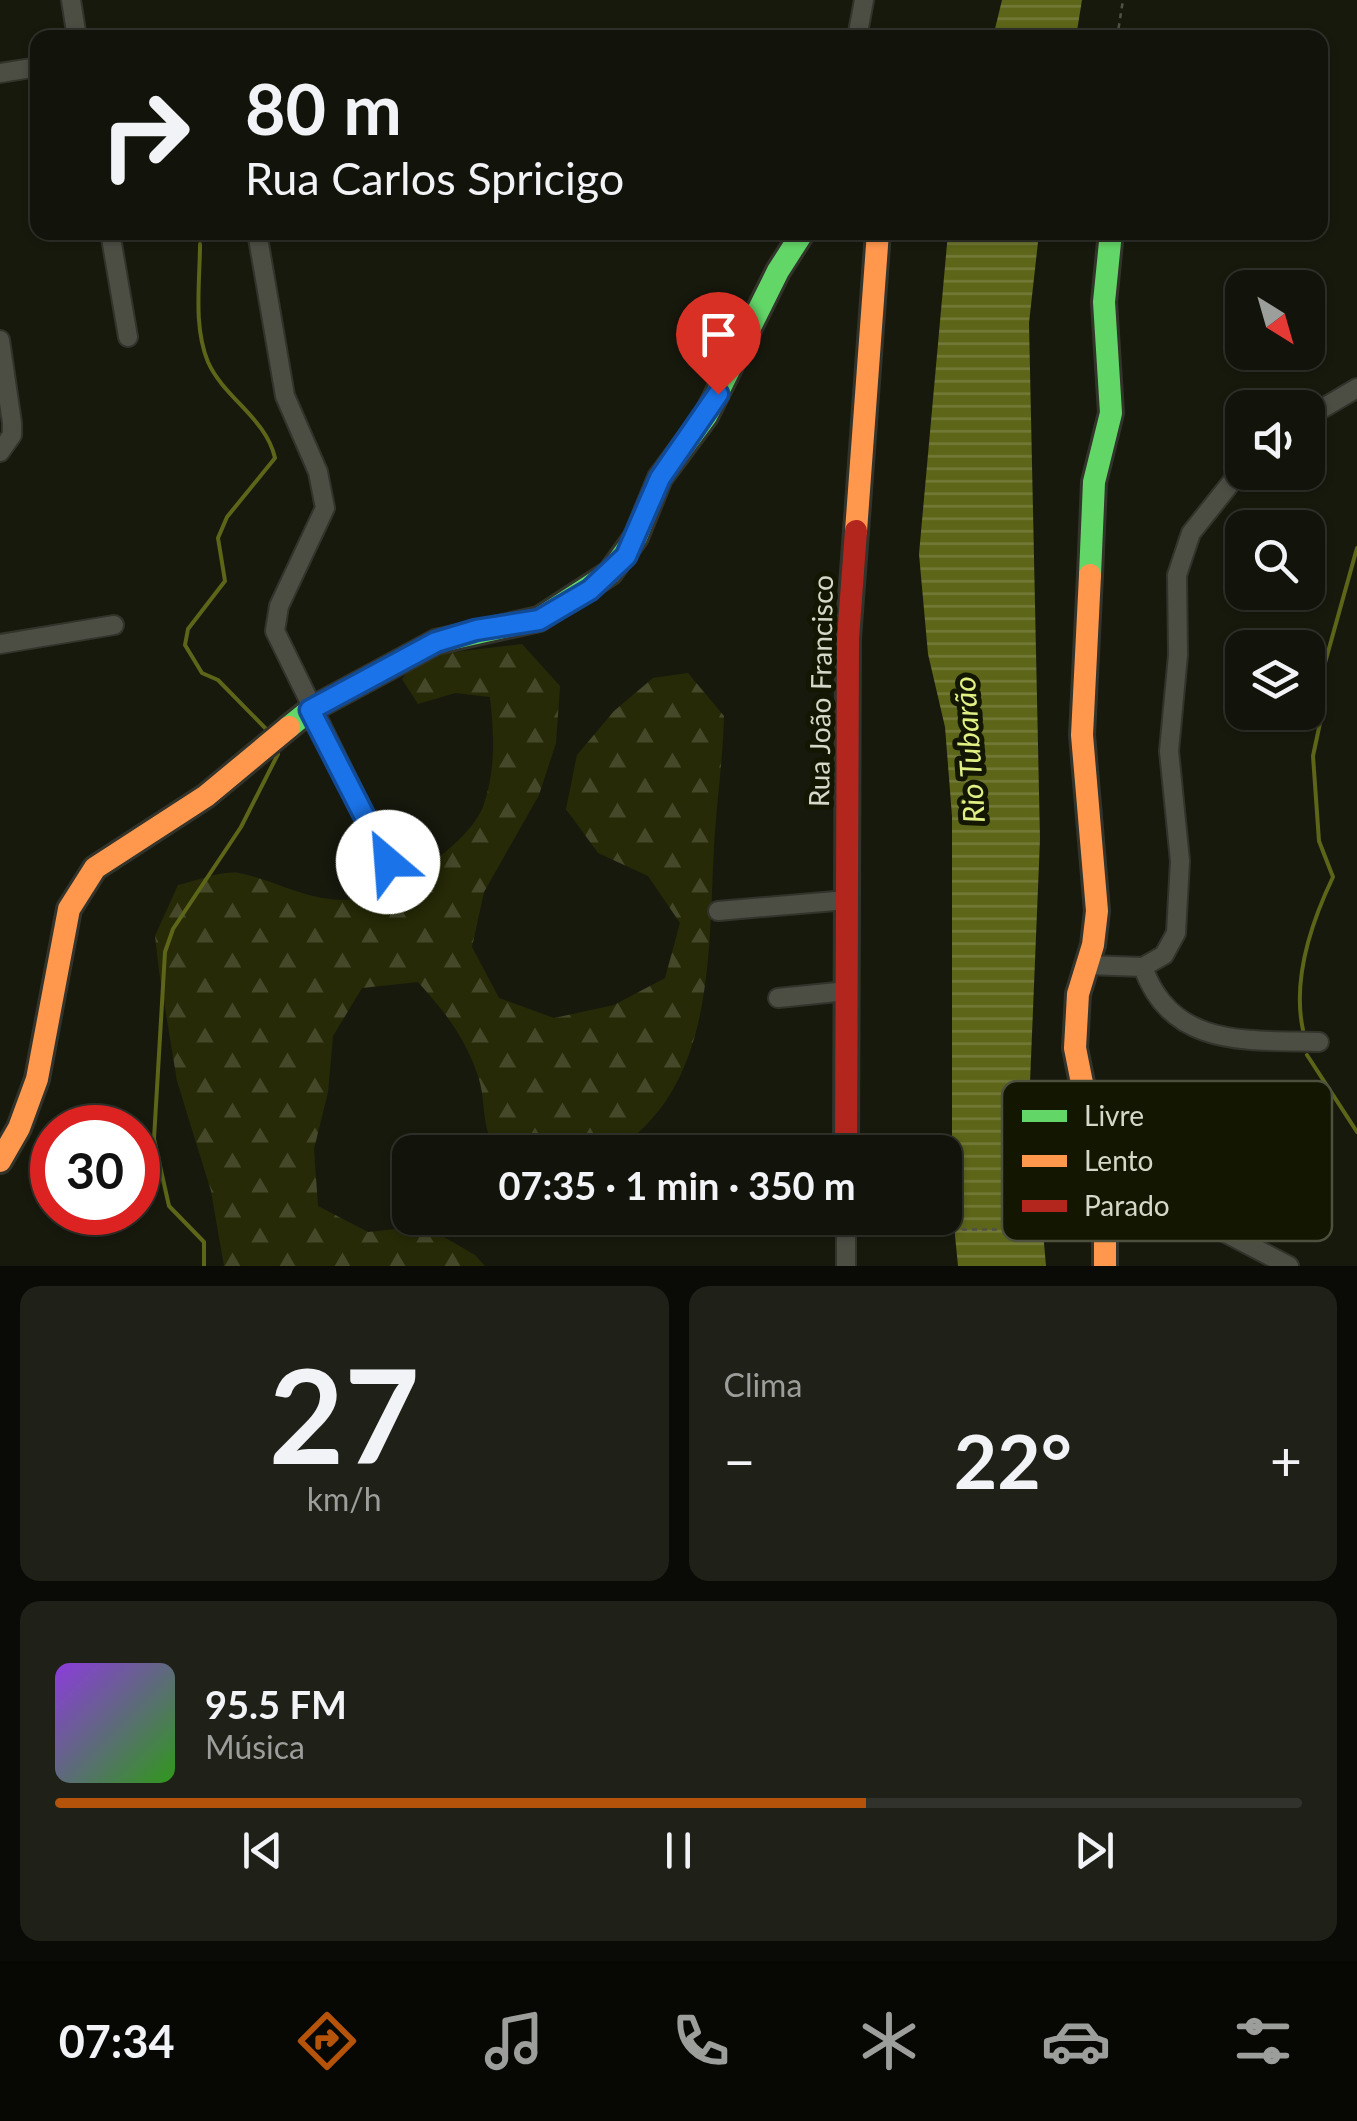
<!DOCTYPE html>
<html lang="pt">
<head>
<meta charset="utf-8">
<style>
  :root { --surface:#12130a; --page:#1f2018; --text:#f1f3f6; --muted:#9c9e9c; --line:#31322b; --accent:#b45309 }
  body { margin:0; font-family:Lato,sans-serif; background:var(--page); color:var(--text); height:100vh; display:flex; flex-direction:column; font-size:38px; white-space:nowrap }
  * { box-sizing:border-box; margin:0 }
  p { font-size:32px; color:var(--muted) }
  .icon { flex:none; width:55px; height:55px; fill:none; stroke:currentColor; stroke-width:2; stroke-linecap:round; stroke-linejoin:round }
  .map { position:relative; height:1266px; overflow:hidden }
  .side { display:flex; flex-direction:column; gap:20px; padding:20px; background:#0a0a06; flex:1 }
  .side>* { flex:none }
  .banner { position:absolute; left:30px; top:30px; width:1298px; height:210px; border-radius:20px; box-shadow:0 2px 8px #0004,0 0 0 2px var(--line); background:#12130a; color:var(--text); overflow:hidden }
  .needle { width:65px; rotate:143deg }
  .tools { position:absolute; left:1225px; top:270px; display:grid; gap:20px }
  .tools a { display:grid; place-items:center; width:100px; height:100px; border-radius:20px; background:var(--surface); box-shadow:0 2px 8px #0004,0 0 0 2px var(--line); font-size:50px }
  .speed { position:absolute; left:30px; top:1105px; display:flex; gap:20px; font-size:50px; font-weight:700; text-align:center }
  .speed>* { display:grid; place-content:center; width:130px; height:130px; border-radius:50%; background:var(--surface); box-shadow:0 2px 8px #0004,0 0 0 2px var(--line); line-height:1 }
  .speed .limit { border:15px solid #d22; background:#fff; color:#111 }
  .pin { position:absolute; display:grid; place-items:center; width:85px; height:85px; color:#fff; margin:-102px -42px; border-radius:50% 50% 50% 0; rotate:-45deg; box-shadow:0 0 10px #0007 }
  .pin .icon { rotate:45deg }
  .me { position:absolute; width:110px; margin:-55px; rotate:333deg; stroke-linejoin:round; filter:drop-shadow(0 0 8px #0008) }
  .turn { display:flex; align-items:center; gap:35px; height:210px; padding:0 50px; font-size:45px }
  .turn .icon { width:130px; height:130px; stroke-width:2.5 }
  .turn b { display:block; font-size:70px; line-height:85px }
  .big { font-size:75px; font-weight:700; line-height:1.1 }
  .side .tile { flex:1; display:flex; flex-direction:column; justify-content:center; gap:15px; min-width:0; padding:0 35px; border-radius:20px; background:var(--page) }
  .side .dial { align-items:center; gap:0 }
  .dial b { font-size:130px; line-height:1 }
  .song { display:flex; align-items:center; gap:30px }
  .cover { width:120px; height:120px; border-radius:15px; background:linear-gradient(135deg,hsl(270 70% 55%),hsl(110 70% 35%)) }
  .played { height:10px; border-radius:5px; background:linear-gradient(90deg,var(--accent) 65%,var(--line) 65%) }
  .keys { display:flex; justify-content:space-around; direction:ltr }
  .heat { display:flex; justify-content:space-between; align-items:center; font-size:55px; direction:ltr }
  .side .tiles { flex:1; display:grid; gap:20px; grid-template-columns:1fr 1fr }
  .tile:last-child { grid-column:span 2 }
  .trip { position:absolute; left:392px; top:1135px; width:570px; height:100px; border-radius:20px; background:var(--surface); box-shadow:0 2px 8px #0004,0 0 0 2px var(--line); font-weight:700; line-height:100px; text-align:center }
  .dock { display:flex; height:160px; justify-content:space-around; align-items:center; background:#070804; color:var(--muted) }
  .dock .icon { width:70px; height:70px }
  .dock .on { color:var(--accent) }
  .dock b { font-size:45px; color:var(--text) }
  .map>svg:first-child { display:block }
</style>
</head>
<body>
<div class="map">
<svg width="1357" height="1266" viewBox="0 0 1357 1266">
  <defs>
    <pattern id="forest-firs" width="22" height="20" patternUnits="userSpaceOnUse" patternTransform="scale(2.5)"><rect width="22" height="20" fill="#272a06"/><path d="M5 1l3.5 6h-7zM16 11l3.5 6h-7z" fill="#454829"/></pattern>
    <pattern id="water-rules" width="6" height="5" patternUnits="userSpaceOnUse" patternTransform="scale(2.5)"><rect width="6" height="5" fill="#5d6519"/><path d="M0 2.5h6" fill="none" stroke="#737a39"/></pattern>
  </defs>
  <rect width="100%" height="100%" fill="#18190d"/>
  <path fill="url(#forest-firs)" d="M522,644L560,686L556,743L539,795L484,892L472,947L499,998L554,1018L614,1005L665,978L680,923L648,876L598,853L566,809L577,755L614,711L653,678L688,673L724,716C723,755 718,792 715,831C707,941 721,1086 612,1152H498C480,1129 487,1103 478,1076C465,1037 445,1012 418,982L362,988L333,1036L328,1092L314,1149L318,1206L368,1232L425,1226L475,1255L485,1266H224L211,1191L177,1081L159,971L155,936L178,885C196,881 222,870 239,873C274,880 306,900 343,900C386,899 471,845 484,804C496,767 494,735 490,697L455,693L418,704L402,679L420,656Z"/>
  <path fill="url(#water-rules)" d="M1002,0H1082L1076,37H993Z
    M948,233H1039L1029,323L1040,839L1030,1083L1046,1266H958L952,1205V816L945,727L928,654L919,554Z"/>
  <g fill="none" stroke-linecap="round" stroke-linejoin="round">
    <path stroke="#5d6519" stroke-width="4" d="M200,244C200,282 193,326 208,362C224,398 266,418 275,458L227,517L218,538L225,581L188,629L185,645L202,673L218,680L269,732
      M1303,1030C1292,979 1311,923 1333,877L1319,841L1313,756L1320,723L1318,688L1357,548
      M1307,1055L1357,1132
      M204,1266V1242L169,1206L154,1139L165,952L173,929L241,827L278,754"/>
    <g stroke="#32332b" stroke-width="22">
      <path id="street" d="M71,0L77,38
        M857,38L864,0
        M0,73L38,67
        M110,232L128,337
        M257,232L285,396L318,472L325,508L279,606L275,631L388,862
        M0,340L12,423V435L0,452
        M1308,417L1357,388
        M0,644L114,625
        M718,911L847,900
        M1087,965L1143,967L1164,955L1176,933L1180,861L1169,751L1178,655L1177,575L1191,533L1242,469
        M1143,967C1171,1048 1246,1040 1319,1042
        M778,998L847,991
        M1105,1198H1159L1289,1266
        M846,1218V1266"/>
    </g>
    <g stroke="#32332b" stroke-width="28">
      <path id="fast" d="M1090,575L1094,482L1111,413L1104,302L1111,232
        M289,727L310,710L436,642L539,619L610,573L636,537L660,478L706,416L778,271L803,232"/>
    </g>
    <g stroke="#32332b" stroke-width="28">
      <path id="slow" d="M856,531L878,232
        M1090,575L1082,735L1097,911L1093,945L1078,994L1075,1048L1105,1198V1266
        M0,1161L19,1128L37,1079L69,909L95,868L206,796L289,727"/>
    </g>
    <g stroke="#32332b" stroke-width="28">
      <path id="jam" d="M846,1152L848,638L856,531"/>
    </g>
    <path stroke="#505148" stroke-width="2.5" stroke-dasharray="5 5" stroke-linecap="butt" d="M1117,38L1123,0
      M862,1230L1089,1229"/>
    <use href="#street" stroke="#4c4e44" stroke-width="18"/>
    <use href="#fast" stroke="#63d668" stroke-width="22"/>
    <use href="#slow" stroke="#ff974d" stroke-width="22"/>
    <use href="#jam" stroke="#b3261e" stroke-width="22"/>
  </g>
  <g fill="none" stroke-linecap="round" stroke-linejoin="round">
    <g stroke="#114b97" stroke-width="25">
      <path id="route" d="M388,862L310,710L436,642L476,630L539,620L590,590L626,556L660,478L718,394"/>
    </g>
    <use href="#route" stroke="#1a73e8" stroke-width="18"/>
  </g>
  <g text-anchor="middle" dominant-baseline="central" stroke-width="10" stroke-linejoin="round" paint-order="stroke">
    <g font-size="28" fill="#d5d8c9" stroke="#131601">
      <text transform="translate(820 691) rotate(-89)">Rua João Francisco</text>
    </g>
    <g font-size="30" font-style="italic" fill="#e1f084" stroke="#131601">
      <text transform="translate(968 750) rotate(-94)">Rio Tubarão</text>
    </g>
  </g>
  <rect x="1002" y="1081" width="330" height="160" rx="15" fill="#131601" stroke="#4d503d" stroke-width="2.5"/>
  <rect x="1022" y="1110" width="45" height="12" fill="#63d668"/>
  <rect x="1022" y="1155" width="45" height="12" fill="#ff974d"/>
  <rect x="1022" y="1200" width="45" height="12" fill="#b3261e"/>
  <g font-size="28" fill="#d5d8c9">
    <text x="1084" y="1126">Livre</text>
    <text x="1084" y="1171">Lento</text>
    <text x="1084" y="1216">Parado</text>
  </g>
</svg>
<div class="tools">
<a><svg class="needle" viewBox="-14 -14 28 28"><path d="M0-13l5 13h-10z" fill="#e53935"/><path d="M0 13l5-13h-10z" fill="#9c9e9c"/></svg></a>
<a><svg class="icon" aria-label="sound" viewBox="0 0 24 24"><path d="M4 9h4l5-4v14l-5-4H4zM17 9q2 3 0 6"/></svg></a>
<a><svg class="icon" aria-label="search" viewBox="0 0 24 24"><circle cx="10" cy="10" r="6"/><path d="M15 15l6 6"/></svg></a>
<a><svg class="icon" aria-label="layers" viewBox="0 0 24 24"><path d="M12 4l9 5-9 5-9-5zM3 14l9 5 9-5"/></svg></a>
</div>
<div class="speed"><div class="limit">30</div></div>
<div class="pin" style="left:718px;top:394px;background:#d93025"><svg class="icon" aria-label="arrive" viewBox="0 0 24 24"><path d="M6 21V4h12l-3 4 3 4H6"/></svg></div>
<svg class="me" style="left:388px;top:862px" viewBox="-20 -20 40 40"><circle r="19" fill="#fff"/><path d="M0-13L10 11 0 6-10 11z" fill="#1a73e8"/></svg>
<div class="trip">07:35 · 1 min · 350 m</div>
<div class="banner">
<div class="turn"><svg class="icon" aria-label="right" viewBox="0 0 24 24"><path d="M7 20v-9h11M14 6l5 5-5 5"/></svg><div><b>80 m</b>Rua Carlos Spricigo</div></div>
</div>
</div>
<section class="side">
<div class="tiles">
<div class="tile dial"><b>27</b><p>km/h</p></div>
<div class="tile"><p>Clima</p>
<div class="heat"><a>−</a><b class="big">22°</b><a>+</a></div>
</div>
<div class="tile">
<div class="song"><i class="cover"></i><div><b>95.5 FM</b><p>Música</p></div></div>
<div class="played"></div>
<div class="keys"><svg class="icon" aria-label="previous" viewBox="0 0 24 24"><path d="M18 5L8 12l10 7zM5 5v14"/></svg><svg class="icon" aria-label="pause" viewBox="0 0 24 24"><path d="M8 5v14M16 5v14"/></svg><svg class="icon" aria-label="next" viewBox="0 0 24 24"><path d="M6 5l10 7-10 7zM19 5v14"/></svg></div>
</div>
</div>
</section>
<nav class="dock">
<b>07:34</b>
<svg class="icon on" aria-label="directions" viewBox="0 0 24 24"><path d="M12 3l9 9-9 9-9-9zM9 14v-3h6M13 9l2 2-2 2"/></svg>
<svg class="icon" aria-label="music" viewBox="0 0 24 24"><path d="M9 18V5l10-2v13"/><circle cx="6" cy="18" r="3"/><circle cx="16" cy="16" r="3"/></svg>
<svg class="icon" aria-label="phone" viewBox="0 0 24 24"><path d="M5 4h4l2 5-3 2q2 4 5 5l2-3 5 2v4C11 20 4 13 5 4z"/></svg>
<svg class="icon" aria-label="climate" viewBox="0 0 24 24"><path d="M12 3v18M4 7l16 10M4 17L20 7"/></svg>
<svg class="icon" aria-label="car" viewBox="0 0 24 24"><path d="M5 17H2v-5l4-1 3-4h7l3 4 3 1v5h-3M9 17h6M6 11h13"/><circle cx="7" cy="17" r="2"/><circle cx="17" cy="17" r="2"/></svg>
<svg class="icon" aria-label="filters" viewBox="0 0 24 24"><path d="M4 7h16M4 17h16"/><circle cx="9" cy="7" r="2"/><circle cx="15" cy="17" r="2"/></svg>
</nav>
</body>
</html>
